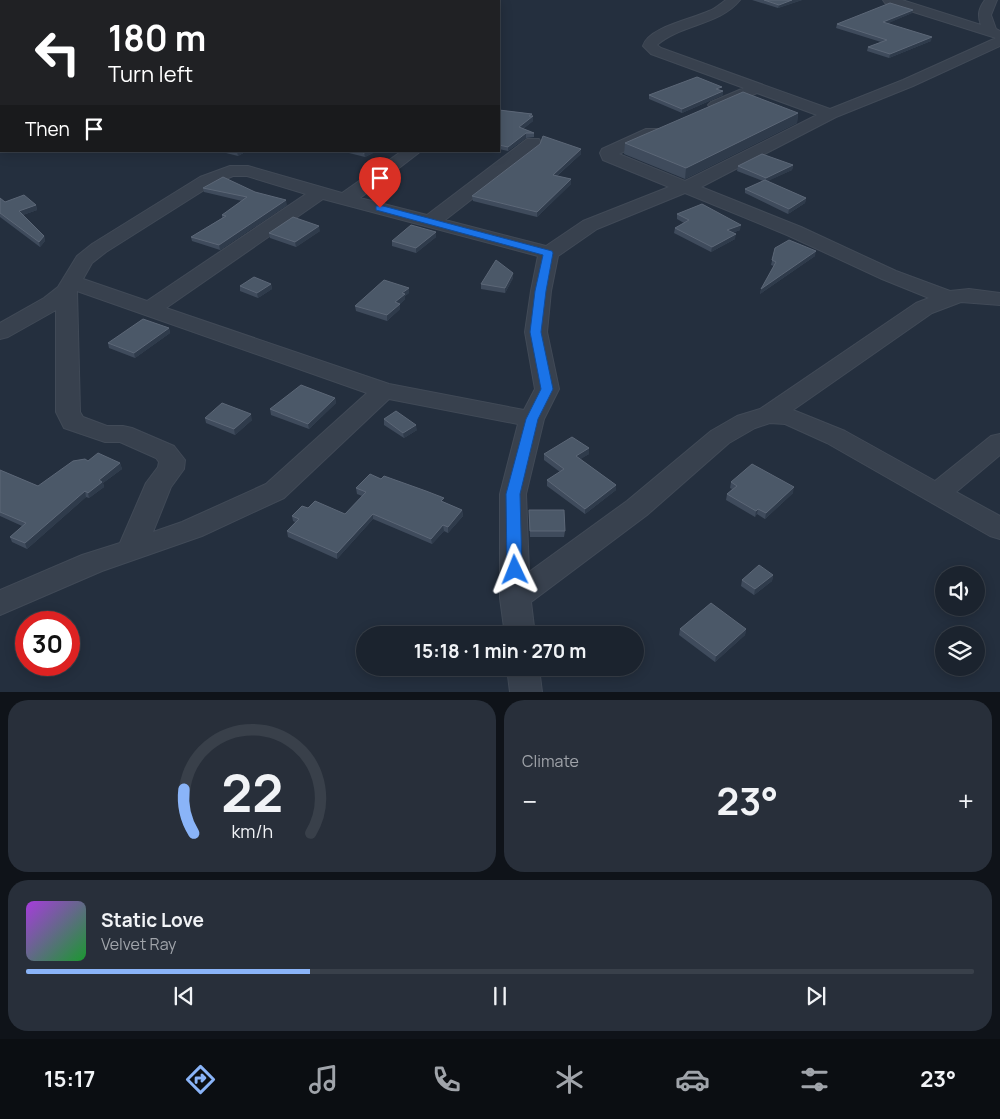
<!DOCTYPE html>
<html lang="en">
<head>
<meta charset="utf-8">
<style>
  :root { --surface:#1b232e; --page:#282f3a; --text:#f1f3f6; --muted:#a0a4aa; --line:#39404a; --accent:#8ab4f8 }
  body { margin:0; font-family:Manrope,sans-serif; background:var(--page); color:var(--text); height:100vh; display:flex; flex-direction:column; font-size:19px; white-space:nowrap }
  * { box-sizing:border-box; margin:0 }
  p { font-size:16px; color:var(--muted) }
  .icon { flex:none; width:28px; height:28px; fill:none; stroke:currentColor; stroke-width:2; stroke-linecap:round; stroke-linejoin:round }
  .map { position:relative; height:692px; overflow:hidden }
  .drawer { display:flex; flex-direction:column; gap:8px; padding:8px; background:#0f1319; flex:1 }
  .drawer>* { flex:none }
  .hud { position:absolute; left:0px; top:0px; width:500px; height:152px; box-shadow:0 2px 12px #0003,0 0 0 1px var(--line); background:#202124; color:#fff; overflow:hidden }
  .fabs { position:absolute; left:935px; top:566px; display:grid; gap:10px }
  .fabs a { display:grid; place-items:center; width:50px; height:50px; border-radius:50%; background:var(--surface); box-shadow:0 2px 12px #0003,0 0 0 1px var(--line); font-size:25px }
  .speed { position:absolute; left:15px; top:611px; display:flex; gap:10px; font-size:25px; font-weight:700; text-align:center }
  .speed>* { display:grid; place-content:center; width:65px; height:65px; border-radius:50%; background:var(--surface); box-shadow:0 2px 12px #0003,0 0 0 1px var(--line); line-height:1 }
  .speed .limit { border:8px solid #d22; background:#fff; color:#111 }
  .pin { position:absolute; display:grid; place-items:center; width:42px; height:42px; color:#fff; margin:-51px -21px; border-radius:50% 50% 50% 0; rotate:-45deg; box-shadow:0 0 5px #0007 }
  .pin .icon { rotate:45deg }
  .me { position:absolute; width:55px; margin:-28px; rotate:358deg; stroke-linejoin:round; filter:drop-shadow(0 0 4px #0008) }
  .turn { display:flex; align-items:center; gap:18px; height:105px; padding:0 25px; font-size:22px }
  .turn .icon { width:65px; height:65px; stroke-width:2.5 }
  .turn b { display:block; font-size:35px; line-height:42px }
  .then { display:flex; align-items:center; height:48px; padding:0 25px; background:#0003; gap:10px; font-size:19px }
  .big { font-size:38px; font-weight:700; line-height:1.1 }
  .drawer .tile { flex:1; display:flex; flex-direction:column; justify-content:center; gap:8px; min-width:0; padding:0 18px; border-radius:20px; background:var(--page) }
  .drawer .dial { align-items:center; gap:0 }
  .dial svg { height:130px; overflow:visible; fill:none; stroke:var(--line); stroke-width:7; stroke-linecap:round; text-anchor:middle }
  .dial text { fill:var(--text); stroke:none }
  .song { display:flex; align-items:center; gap:15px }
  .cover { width:60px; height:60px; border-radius:8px; background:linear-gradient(135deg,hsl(280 70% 55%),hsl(130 70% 35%)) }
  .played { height:5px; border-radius:2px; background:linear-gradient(90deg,var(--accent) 30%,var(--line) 30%) }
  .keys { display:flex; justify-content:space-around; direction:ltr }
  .heat { display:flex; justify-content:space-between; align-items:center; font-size:28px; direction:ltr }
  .drawer .tiles { flex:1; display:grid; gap:8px; grid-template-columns:1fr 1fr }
  .tile:last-child { grid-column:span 2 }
  .trip { position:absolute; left:356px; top:626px; width:288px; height:50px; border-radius:25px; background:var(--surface); box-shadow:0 2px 12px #0003,0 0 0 1px var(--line); font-weight:700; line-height:50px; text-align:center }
  .tab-bar { display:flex; height:80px; justify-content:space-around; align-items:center; background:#0b0e12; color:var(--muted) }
  .tab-bar .icon { width:35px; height:35px }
  .tab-bar .current { color:var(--accent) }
  .tab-bar b { font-size:22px; color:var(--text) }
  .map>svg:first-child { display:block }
</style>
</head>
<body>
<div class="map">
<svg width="1000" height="692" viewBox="0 0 1000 692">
  <rect width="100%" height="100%" fill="#242f3e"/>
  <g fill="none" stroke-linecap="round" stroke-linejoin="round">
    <g stroke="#414a57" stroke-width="2">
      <path id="minor" d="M726,0H740C720,25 681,24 657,45L661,48L830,109L903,80L996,38L885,3L883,0H902L981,25C977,15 979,8 985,0H997L991,15L996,29L1000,31V46L913,86L836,117L701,187L801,227L896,271L950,291L969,289L1000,293V305L961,302L932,313L793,410L845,431L935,481L991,436L1000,434V455L956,492L1000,516V539L990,536L827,443L785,424L770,423L755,428L729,443L647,515L531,602L535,635H505L500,598V494L518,424L389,399L284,498L202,536L102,571L0,615V590L82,555L120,543L146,483L158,467L159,462L156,458L120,442H105L64,428L56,412V310L8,337L0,339V323L44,298L58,287L77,256L92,244L200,177L230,166H248L342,193L402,151H421L360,198L427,215L527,139H539L541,143L539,147L445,220L546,246L583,221L669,187L603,160L600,153L602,149L646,129H658L660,132L658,135L619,154L685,181L817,115L757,93L721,108H711L708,105L711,102L744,88L651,54L643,46C648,27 693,19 709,11C715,9 720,4 726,0ZM233,176H247L306,194L147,301L83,279L92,263L106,252L212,185ZM685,193L787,235L882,279L929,298L916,303L760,409L737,416L711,431L627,501L529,572L526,494L544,419L559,389L547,332L551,291L558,256L597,229ZM323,199L538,256L531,291L525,332L535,389L524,410L389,384L166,308ZM77,291L367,393L266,484L182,522L153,532L171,487L184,469L185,460L174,446L132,428L123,426H107L83,417L80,412Z
        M507,668H539L542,692H510Z"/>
    </g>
    <use href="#minor" fill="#38414e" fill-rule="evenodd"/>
  </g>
  <path fill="#3f4b5c" d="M752,0H802L778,8Z
    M912,13L888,23L931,41L889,58L867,51L868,47L881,42L836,28L837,24Z
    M721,90L723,91V95L682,113L649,99V95Z
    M499,110L532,114L533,121L523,129L534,133V137L526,138L508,151L499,149Z
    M798,113L797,123L685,179L624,154L625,143Z
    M581,149V154L557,176L571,179V184L537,217L473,201L472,196Z
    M218,151H247L238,156Z
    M341,151H377L365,157Z
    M793,165L792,170L767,181L806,198L805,203L788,214L745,193V189L763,181L737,171L738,166Z
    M203,188L255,192L287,205L220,250L192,241L191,237L222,218V215L242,201L204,192Z
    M0,198L5,202L36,205L37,210L23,215L44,236L45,241L40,247L0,217Z
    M677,214L740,230L732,233L735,239L711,252L674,233L675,228L684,223L677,219Z
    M320,231L296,247L270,238L269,233Z
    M436,232V237L416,253L392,246V241Z
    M775,248L815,256L760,294L761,289L774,266L771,265Z
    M513,273V278L505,293L481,289V284Z
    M271,284L272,289L258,298L240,291V286Z
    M409,293L405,296V299L400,304V309L387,321L356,311L355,306Z
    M169,328L170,333L135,358L109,348L108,343Z
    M335,398L336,403L309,429L271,415L270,409Z
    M205,418L252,420L235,435L206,423Z
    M384,419L417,430L404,438L384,425Z
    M589,448V454L580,459L616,485V490L585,514L547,486V480L560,472L544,460V454Z
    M88,461L120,463L122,469L103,483L104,487L89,498L86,497L27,549L12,542L10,537L22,526L0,516V470L38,486Z
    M381,479L444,502L462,510L463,516L448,533L444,531L432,544L373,519L337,559L288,537L287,531L295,522L293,521L292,516L308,508L345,514L362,496L357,494L356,488Z
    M731,482L793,493L765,519L757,514L755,517L726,500L727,494L732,489L730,488Z
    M529,515L565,531L564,537H530Z
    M773,575L772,581L754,595L741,586L742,580Z
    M680,629H746L745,635L715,662L679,635Z"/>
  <path fill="#2f3b4b" d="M792,0H802L778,8L779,5Z
    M913,10L912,13L882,26L883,22Z
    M932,37L931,41L889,58L890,54Z
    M723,91V95L682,113V109Z
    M798,113L797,123L685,179L686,168Z
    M532,114V117L533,116V121L519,132V127L529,116Z
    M526,133V138L508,151V147Z
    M581,149V154L553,179V175Z
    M238,151H247L238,156L237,152Z
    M368,151H377L365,157L364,153Z
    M793,165L792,170L766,182V178Z
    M571,179V184L537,217V212Z
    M806,198L805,203L788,214L789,209Z
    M286,200L287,205L220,250L219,245Z
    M36,205L37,210L20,216L19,211Z
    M741,225L740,230L726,235L727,230Z
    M319,226L320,231L296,247L295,242Z
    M436,232V237L416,253V248Z
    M736,234L735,239L711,252L712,247Z
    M44,236L45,241L40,247L39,242Z
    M816,251L815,256L760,294L761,289Z
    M513,273V278L505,293V288Z
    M271,284L272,289L258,298L257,293Z
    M409,288V293L405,296V299L400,304V309L387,321V315L402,293Z
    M169,328L170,333L135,358L134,353Z
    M335,398L336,403L309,429L308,424Z
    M251,414L252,420L235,435L234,429Z
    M416,425L417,430L404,438L403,433Z
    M589,448V454L576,462V456Z
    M120,463L122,469L103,483L104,487L89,498L88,493L99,480Z
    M616,485V490L585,514V509Z
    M794,487L793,493L765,519L766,513Z
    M85,491L86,497L27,549L25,543Z
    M758,509L757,514L755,517L756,511Z
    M462,510L463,516L448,533V527Z
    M373,514V519L337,559V553Z
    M443,525L444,531L432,544L431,539Z
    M773,575L772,581L754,595L755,589Z
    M746,629L745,635L715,662L716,656Z"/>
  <path fill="#4b5868" stroke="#5c6777" d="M764,0H792L779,5Z
    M890,3L913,10L883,22L932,37L890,54L868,47L887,40L837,24Z
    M697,77L722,87L716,89L723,91L682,109L649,95Z
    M743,92L798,113L686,168L625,143Z
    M499,110L532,114L529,116H533L519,127L534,133H526L508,147L499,145Z
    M543,136L581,149L553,175L571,179L537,212L472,196L540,144Z
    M358,151H368L364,153Z
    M762,154L793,165L766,178L738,166Z
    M223,177L255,192L286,200L219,245L191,237L226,216L222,215L247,197L203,188Z
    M765,180L806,198L789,209L745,189Z
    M24,195L36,205L19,211L44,236L39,242L0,213V198L5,202Z
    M702,204L741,225L727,230L736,234L712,247L675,228L689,220L677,214Z
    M293,217L319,226L295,242L269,233Z
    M411,225L436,232L416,248L392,241Z
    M789,240L816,251L761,289L776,262L772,260L775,248Z
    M496,260L513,273L505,288L481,284Z
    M254,277L271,284L257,293L240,286Z
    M384,280L409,288L402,293L405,294L395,302L400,304L387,315L355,306Z
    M143,319L169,328L134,353L108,343Z
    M301,385L335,398L308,424L270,409Z
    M222,403L251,414L234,429L205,418Z
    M396,411L416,425L403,433L384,419Z
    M572,437L589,448L576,456L616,485L585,509L547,480L564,469L544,454Z
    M98,453L120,463L99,480L102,482L88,493L85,491L25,543L10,537L26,523L0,512V470L38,486L73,461L85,459L88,461Z
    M752,464L794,487L766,513L758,509L756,511L727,494L737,486L731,482Z
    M370,474L381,479L384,476L426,491L444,498L441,501L462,510L448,527L443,525L431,539L373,514L337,553L287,531L299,519L292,516L302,506L308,508L315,501L345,514L366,492L356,488Z
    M529,510H564L565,531H530Z
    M759,565L773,575L755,589L742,580Z
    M711,603L746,629L716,656L680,629Z"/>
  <path fill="#1a73e8" stroke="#114b97" d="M376,206H383L552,251L553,253L546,291L541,332L553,389L538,419L520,494L522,570L520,574L515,576L509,574L507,570L506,494L526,419L541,389L530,332L535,291L543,255L376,210Z"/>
</svg>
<div class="fabs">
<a><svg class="icon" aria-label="sound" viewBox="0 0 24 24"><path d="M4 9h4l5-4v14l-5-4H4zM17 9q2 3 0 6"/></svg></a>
<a><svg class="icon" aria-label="layers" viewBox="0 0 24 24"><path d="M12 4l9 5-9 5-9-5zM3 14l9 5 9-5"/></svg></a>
</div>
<div class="speed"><div class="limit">30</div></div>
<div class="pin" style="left:380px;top:208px;background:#d93025"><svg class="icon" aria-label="arrive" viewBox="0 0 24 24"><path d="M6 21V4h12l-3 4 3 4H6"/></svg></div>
<svg class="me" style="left:515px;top:570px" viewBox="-20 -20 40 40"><path d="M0-17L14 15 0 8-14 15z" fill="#1a73e8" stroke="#fff" stroke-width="4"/></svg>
<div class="trip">15:18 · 1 min · 270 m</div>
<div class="hud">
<div class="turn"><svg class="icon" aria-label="left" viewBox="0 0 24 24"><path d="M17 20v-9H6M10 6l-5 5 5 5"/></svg><div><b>180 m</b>Turn left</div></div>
<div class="then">Then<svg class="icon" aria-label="arrive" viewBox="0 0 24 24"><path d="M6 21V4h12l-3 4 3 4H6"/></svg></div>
</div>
</div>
<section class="drawer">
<div class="tiles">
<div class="tile dial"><svg viewBox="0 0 100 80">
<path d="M14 69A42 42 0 1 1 86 69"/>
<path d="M14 69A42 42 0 0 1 8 42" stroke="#8ab4f8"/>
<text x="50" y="56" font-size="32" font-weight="700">22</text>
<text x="50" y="72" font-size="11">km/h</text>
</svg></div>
<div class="tile"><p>Climate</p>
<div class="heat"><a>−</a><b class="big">23°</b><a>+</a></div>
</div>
<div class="tile">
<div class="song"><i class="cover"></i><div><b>Static Love</b><p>Velvet Ray</p></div></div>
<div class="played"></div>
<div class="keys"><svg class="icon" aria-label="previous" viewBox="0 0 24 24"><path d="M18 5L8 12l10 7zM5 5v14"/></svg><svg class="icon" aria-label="pause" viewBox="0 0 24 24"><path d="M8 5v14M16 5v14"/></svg><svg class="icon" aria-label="next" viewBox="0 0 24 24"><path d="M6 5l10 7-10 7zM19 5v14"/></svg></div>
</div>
</div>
</section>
<nav class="tab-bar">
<b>15:17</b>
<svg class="icon current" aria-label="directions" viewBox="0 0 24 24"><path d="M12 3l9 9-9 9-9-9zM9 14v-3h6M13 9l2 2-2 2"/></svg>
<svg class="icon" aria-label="music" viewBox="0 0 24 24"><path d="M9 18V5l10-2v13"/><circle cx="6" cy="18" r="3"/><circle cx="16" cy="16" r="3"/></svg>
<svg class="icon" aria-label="phone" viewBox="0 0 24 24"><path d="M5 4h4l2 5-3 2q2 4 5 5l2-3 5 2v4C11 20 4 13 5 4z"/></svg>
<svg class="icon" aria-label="climate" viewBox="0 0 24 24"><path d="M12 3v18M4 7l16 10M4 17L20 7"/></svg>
<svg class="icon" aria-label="car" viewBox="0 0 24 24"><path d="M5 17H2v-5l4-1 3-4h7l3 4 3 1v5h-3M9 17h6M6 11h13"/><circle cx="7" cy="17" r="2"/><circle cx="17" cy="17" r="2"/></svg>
<svg class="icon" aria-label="filters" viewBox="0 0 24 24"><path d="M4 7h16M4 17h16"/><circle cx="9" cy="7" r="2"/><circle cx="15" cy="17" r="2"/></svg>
<b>23°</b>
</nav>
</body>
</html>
